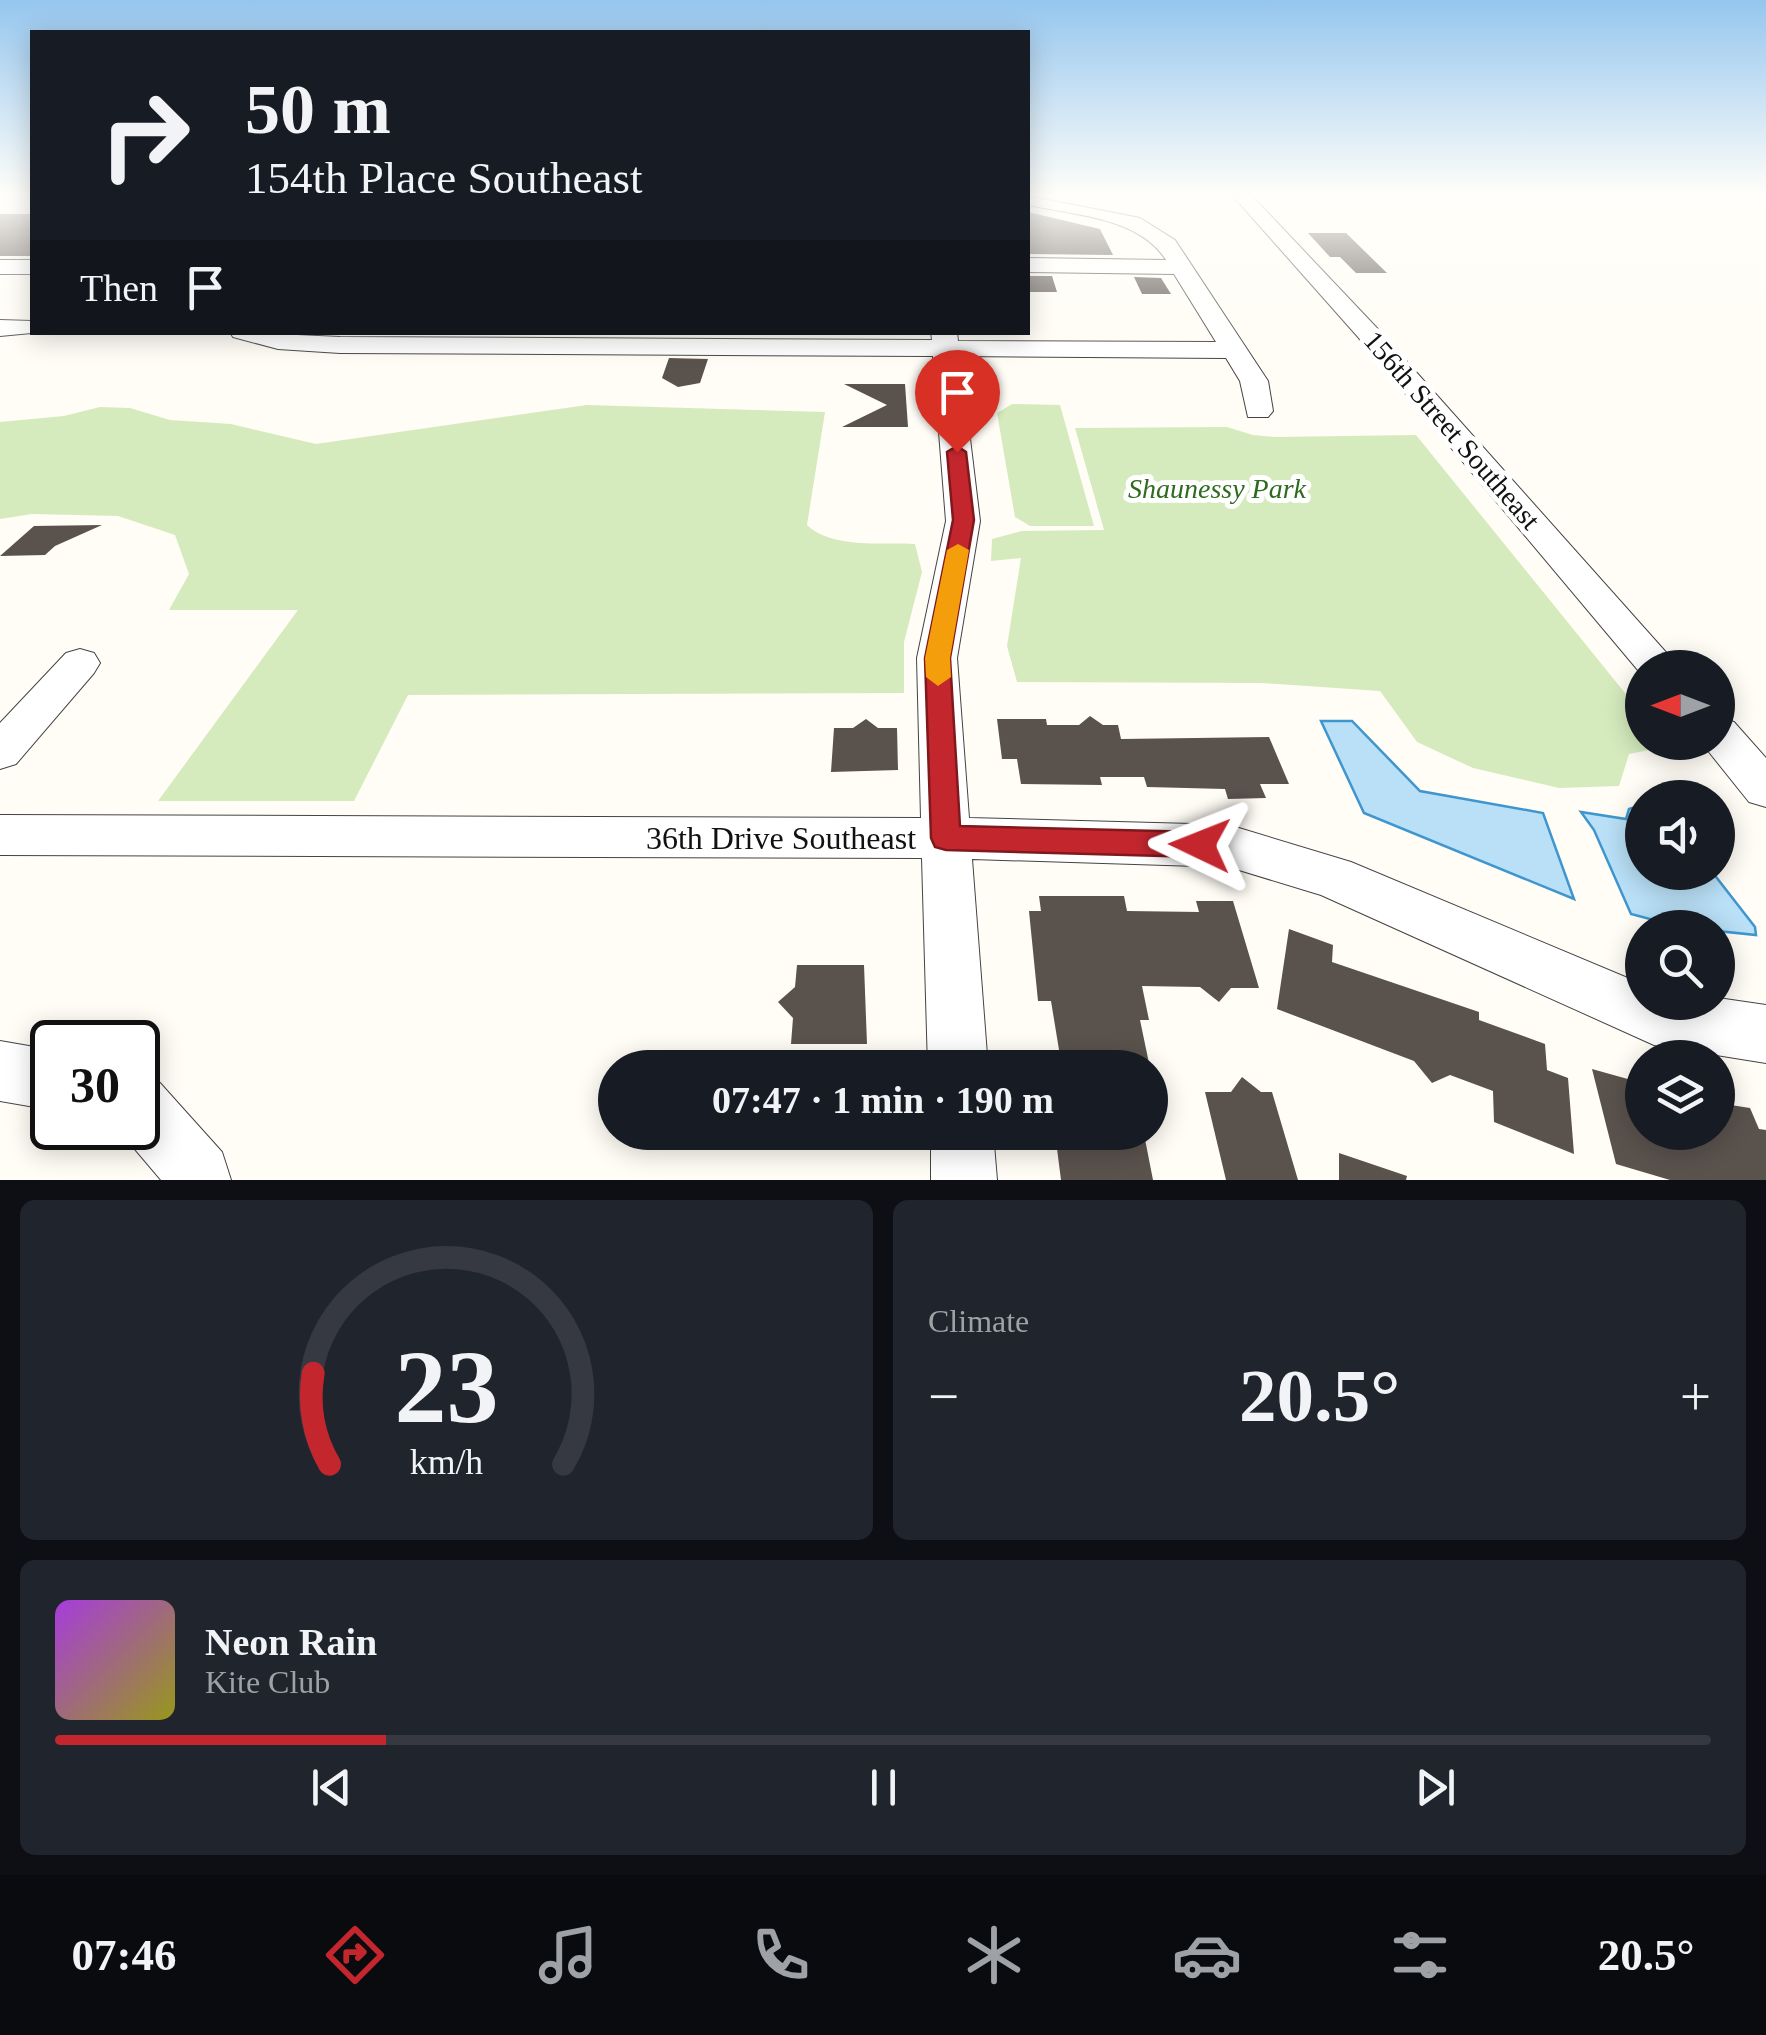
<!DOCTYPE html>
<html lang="en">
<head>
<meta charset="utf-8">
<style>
  :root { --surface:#171b24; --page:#20242c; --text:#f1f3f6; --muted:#9ea1a6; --line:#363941; --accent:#c4262e }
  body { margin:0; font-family:"Times New Roman",serif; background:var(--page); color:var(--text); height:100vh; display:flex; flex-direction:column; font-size:38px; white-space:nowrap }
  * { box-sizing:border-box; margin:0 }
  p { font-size:32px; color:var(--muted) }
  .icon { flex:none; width:55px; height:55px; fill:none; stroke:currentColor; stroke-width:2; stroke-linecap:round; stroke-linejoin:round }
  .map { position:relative; height:1180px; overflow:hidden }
  .panel { display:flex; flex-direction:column; gap:20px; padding:20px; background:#0d0f14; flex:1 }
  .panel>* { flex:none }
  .top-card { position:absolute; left:30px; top:30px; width:1000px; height:305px; border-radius:0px; box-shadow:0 5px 25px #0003; background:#171b24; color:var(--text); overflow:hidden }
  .needle { width:65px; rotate:270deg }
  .buttons { position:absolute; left:1625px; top:650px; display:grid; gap:20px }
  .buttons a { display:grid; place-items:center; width:110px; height:110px; border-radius:50%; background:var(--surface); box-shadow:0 5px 25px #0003; font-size:50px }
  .speed { position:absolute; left:30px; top:1020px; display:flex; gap:20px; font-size:50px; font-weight:700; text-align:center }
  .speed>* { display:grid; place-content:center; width:130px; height:130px; border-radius:50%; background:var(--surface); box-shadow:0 5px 25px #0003; line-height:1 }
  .speed .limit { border:5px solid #111; border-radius:15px; background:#fff; color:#111 }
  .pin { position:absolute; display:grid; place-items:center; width:85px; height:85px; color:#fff; margin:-102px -42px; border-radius:50% 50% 50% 0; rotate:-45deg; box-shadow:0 0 10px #0007 }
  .pin .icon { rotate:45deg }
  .me { position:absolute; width:110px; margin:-55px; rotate:272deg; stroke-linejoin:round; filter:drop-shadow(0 0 8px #0008) }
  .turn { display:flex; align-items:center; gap:35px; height:210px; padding:0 50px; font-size:45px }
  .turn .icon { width:130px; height:130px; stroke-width:2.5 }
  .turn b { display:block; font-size:70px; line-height:85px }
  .then { display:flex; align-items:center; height:95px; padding:0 50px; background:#0003; gap:20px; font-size:38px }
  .big { font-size:75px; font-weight:600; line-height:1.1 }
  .panel .tile { flex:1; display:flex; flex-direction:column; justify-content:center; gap:15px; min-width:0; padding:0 35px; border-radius:15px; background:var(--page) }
  .panel .dial { align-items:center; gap:0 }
  .dial svg { height:260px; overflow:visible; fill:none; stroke:var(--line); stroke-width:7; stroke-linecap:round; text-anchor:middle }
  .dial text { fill:var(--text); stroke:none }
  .song { display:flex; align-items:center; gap:30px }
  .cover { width:120px; height:120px; border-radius:15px; background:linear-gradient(135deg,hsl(280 70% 55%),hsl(60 70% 35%)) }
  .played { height:10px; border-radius:5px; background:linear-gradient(90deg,var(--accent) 20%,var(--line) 20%) }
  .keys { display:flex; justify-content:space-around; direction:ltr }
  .heat { display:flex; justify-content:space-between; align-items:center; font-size:55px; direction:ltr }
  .panel .tiles { flex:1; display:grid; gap:20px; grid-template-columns:1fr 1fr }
  .tile:last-child { grid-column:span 2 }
  .trip { position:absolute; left:598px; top:1050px; width:570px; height:100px; border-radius:50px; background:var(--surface); box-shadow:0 5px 25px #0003; font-weight:600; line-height:100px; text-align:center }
  .tabs { display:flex; height:160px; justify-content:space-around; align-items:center; background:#090b0e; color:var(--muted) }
  .tabs .icon { width:70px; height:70px }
  .tabs .active { color:var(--accent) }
  .tabs b { font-size:45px; color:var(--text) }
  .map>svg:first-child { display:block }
</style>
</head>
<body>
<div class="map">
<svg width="1766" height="1180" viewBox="0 0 1766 1180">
  <rect width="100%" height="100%" fill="#fffdf5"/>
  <path fill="#d5ebbd" d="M1012,404L1060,405L1094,526H1030L1015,517L997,413Z
    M587,405L825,412L807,525C832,549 882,542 915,544L922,572L904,642V693L408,695L354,801H158L298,610H169L189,574L175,535L118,516L32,514L0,519V422L64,416L100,407L130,408L170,420L231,424L316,444Z
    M1227,427L1253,435L1275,437L1416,435L1642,714V742L1666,743L1669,746L1629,754L1619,786L1559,788L1473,768L1417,742L1380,691L1262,683L1017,682L1007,646L1021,558L991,561L992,539L1022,531L1104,530L1075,428Z"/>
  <path fill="#b9e0f7" stroke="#3f96cf" stroke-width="2.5" d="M1321,721H1352L1420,791L1543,813L1574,899L1364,813Z
    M1635,807L1642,809V872L1713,873L1755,927L1756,935L1718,931V928L1680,927L1631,914L1594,830L1581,812L1626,819L1629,809Z"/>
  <path fill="#5a524d" d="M1028,212L1100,229L1113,255L1028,254Z
    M0,214H32V256H0Z
    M1308,233H1346L1387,273H1356L1340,257H1330Z
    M1028,276H1052L1057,292H1028Z
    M1134,277L1161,278L1171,294H1142Z
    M669,358L708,359L700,383L678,387L662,378Z
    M844,384H905L908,427H842L887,405Z
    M102,525L55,546L45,555L0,556L34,526Z
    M1090,716L1103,725H1118L1121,739L1269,737L1289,784H1260L1266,798L1228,799L1225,789L1147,787L1144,777H1100L1102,785L1021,784L1017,759H1002L997,719H1046L1047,725H1079Z
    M866,719L878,728H897L898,770L831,772L834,728H853Z
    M1039,896H1124L1127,911L1199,912L1196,901H1233L1259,988H1231L1219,1002L1200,987L1142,986L1149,1020H1140L1150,1068H1062L1051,1001H1038L1029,911H1041Z
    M1289,929L1333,945L1332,962L1479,1012V1020L1545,1044L1547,1070L1568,1078L1574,1154L1494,1122L1493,1091L1450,1075L1432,1083L1414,1061L1277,1009Z
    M797,965H864L867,1044H791L793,1018L778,1002L795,987Z
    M1592,1069L1642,1083V1132H1718V1103L1750,1108L1759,1129L1766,1130V1180H1670L1616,1164Z
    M1242,1077L1261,1092H1272L1298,1180H1226L1205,1092H1231Z
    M1055,1133L1144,1134L1153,1180H1061Z
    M1339,1153L1407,1176L1406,1180H1339Z"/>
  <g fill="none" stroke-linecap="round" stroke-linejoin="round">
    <g stroke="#444" stroke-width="2">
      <path id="minor" d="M1028,196L1140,218L1175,240L1268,381L1273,411L1268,417H1248L1240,381L1226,358L960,356L980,521L957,658L969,818L1229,825L1351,862L1642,984V1002H1718V998L1766,1005V1063L1654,1045L1321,895L1229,867L972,859L988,1068H928L922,858L0,855V815L921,818L917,658L946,521L933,356L340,353L278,349L233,337L230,332L340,337L932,340L931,332H957L958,341L1216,342L1174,274L1028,272V258L1166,260C1139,217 1073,215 1028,205Z
        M1233,196H1252L1376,327L1680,668H1642V675L1358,337Z
        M0,260H32V274H0Z
        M0,320L32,321V332H42L0,336Z
        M80,649L94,653L100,663L94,673L16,764L0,769V723L66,653Z
        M1718,718L1734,722L1766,758V807L1749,802L1701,742H1718Z
        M0,1041L52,1050V1110L0,1101Z
        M138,1074L160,1083L222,1152L231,1180H161L117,1128H138Z
        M931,1132H993L997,1180H931Z"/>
    </g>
    <use href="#minor" fill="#fff" fill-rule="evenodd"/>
  </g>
  <linearGradient id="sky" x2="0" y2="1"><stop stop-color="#95c6ee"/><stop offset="0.54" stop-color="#fffefa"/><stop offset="1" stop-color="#fffefa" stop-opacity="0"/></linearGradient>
  <rect width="1766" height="361" fill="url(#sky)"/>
  <path fill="#c4262e" stroke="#7f191e" stroke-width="2.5" d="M957,446L966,452L974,520L950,658L960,826L1200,832L1211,836L1215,845L1211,854L1200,857L946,850L935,847L931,838L925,658L953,520L947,452Z"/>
  <path fill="#f59e0b" d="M958,544L969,550L950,658L951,677L938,686L926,677L925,658L947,550Z"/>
  <g text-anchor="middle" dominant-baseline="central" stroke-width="10" stroke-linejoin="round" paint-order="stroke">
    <g font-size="28" fill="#111" stroke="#fff">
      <text transform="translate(1452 430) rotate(49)">156th Street Southeast</text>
    </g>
    <g font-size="28" font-style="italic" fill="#2f6b1f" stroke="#fff">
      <text x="1217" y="488">Shaunessy Park</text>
    </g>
    <g font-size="32" fill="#111" stroke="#fff">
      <text x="781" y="838">36th Drive Southeast</text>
    </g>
  </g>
</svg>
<div class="buttons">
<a><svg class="needle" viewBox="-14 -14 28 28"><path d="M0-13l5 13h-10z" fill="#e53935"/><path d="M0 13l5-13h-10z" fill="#9ea1a6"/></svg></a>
<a><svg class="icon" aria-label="sound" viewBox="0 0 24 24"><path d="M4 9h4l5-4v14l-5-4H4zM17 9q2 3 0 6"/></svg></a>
<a><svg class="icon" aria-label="search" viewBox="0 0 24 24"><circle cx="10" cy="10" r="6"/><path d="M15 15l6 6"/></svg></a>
<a><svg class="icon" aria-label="layers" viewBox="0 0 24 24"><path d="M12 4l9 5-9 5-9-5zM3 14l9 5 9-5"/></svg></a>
</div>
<div class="speed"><div class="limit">30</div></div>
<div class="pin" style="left:957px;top:452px;background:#d93025"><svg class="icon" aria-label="arrive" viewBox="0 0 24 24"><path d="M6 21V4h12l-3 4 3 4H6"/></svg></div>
<svg class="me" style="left:1200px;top:845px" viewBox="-20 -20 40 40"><path d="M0-17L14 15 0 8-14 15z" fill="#c4262e" stroke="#fff" stroke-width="4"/></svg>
<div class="trip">07:47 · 1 min · 190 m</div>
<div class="top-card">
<div class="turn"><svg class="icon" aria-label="right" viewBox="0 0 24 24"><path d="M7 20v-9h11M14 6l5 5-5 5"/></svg><div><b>50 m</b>154th Place Southeast</div></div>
<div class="then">Then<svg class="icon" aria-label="arrive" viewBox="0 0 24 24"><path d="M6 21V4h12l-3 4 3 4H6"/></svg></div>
</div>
</div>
<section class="panel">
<div class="tiles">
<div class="tile dial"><svg viewBox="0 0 100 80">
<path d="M14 69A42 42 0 1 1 86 69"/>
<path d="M14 69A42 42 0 0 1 9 41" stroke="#c4262e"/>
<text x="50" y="56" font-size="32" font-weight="700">23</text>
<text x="50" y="72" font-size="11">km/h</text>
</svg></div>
<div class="tile"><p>Climate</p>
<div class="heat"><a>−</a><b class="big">20.5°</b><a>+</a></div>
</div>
<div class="tile">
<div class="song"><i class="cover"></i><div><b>Neon Rain</b><p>Kite Club</p></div></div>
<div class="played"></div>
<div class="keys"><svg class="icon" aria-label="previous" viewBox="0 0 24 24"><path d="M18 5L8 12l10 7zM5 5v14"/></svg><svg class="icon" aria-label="pause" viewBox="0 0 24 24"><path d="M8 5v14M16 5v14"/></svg><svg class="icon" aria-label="next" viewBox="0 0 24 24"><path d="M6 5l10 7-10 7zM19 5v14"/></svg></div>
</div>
</div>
</section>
<nav class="tabs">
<b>07:46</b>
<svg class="icon active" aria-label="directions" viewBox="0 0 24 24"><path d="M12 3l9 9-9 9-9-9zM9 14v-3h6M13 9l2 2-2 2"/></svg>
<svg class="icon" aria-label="music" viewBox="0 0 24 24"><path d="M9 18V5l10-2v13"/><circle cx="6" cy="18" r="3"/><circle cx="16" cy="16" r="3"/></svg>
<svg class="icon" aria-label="phone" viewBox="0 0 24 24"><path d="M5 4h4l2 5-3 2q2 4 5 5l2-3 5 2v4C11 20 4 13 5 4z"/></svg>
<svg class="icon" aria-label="climate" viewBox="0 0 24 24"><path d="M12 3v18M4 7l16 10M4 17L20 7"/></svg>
<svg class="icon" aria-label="car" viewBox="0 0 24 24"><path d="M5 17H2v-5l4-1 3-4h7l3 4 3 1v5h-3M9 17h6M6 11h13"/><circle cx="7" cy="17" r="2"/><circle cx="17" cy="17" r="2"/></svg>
<svg class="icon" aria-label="filters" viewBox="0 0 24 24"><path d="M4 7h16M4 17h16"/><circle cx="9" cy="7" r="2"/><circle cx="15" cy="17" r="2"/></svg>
<b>20.5°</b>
</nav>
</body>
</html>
